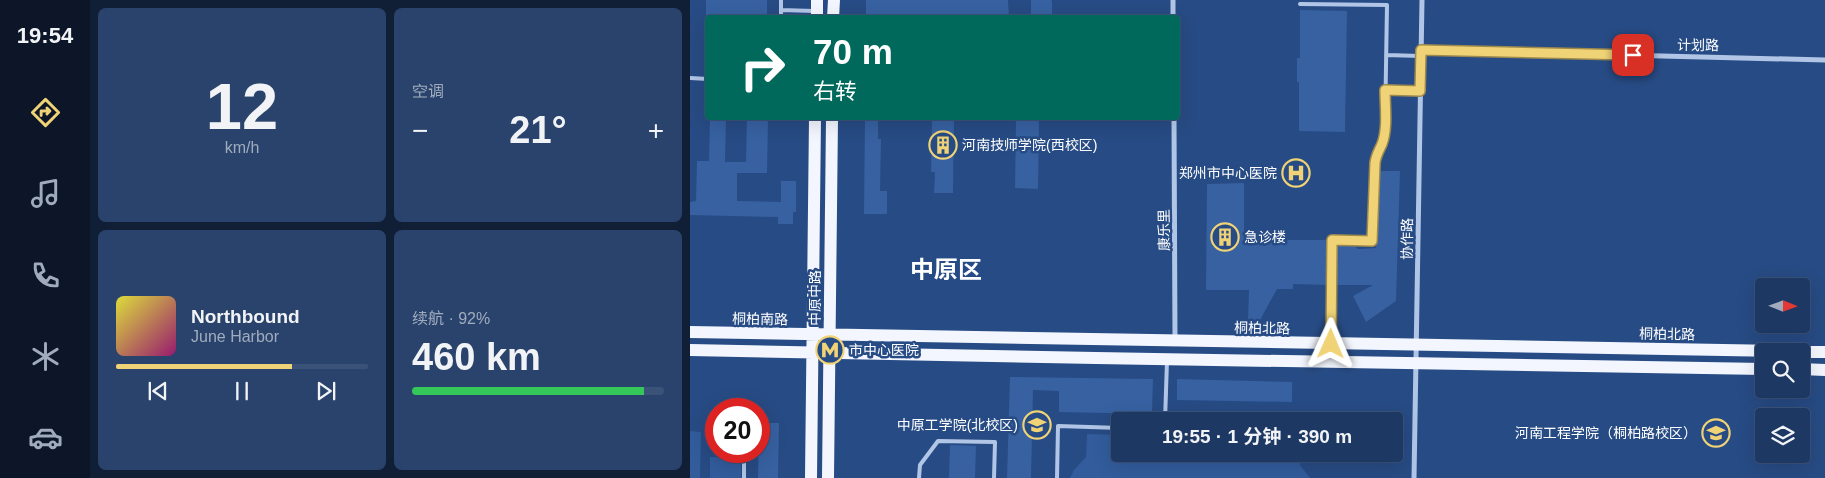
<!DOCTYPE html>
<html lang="zh">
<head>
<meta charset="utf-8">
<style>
  :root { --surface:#1d3863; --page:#2a436c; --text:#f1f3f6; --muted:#a0acbe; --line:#3b5278; --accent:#f0d376 }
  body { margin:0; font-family:Arial,"Noto Sans SC",sans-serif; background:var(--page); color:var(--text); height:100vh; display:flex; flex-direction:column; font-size:19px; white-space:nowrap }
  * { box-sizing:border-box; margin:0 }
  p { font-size:16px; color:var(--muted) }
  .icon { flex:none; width:28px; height:28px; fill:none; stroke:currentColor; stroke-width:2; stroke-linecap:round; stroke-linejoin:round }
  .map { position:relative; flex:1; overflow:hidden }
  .drawer { display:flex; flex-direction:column; gap:8px; padding:8px; background:#101f36; width:600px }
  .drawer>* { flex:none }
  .banner { position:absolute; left:15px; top:15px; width:475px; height:105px; border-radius:5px; box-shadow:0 5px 20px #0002,0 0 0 1px var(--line); background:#00695c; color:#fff; overflow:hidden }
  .needle { width:32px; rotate:91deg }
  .controls { position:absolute; left:1065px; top:278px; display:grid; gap:10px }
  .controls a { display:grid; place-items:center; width:55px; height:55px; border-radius:5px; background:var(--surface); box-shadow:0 5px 20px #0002,0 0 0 1px var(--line); font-size:25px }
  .speed { position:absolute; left:15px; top:398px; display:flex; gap:10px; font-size:25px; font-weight:700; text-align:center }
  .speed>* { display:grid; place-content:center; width:65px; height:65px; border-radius:50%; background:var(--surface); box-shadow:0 5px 20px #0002,0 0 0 1px var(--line); line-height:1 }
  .speed .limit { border:8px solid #d22; background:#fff; color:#111 }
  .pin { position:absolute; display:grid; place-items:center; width:42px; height:42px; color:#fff; margin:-21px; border-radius:10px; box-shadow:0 2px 8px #0006 }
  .me { position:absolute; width:55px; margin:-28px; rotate:1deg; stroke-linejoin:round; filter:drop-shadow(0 0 4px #0008) }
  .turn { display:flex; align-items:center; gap:18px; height:105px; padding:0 25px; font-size:22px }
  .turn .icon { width:65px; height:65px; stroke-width:2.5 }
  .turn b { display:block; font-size:35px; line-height:42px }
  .big { font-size:38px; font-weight:700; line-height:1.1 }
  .drawer .card { flex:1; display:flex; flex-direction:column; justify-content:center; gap:8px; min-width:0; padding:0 18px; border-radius:8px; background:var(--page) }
  .drawer .dial { align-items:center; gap:0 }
  .dial b { font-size:65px; line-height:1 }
  .song { display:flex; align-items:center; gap:15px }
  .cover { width:60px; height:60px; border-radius:8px; background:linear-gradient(135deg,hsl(60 70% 55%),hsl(320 70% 35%)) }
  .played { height:5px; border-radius:2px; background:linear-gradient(90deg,var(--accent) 70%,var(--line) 70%) }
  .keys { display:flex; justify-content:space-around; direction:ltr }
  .heat { display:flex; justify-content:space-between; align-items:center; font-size:28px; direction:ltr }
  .charge { height:8px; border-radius:4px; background:linear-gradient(90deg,#34c759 92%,var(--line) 0) }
  .drawer .tiles { flex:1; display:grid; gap:8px; grid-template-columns:repeat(2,1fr) }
  .trip { position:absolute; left:421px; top:412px; width:292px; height:50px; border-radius:5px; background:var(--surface); box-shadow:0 5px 20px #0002,0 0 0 1px var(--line); font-weight:700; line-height:50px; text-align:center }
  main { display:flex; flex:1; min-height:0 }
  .tabs { display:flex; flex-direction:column; width:90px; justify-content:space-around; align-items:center; background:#0c1628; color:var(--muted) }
  .tabs .icon { width:35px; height:35px }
  .tabs .selected { color:var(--accent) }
  .tabs b { font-size:22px; color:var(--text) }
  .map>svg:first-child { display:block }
</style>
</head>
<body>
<main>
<nav class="tabs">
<b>19:54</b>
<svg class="icon selected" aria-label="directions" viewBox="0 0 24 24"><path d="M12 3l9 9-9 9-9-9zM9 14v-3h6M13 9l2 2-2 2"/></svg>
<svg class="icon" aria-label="music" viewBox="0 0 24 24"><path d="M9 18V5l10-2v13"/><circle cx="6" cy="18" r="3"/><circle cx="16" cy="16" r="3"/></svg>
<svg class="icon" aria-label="phone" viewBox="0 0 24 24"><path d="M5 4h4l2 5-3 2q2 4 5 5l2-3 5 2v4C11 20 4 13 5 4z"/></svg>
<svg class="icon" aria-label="climate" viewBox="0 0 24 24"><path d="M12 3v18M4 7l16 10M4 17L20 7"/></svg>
<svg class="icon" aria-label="car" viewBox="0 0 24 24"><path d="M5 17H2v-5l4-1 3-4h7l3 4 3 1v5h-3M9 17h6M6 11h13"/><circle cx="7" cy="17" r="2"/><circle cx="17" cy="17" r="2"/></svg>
</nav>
<section class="drawer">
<div class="tiles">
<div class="card dial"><b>12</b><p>km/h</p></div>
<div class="card"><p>空调</p>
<div class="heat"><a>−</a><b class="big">21°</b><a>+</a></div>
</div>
<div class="card">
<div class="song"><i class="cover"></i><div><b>Northbound</b><p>June Harbor</p></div></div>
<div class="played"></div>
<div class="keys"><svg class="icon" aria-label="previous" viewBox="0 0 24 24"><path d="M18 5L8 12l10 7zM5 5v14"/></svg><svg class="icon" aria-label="pause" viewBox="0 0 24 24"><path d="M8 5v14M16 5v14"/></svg><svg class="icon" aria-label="next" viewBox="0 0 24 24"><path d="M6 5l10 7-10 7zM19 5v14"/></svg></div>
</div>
<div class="card"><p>续航 · 92%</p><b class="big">460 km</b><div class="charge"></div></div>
</div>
</section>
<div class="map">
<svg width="1135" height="478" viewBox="0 0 1135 478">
  <rect width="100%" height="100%" fill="#274b84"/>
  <path fill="#325c9c" d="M0,431L11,432L10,478H0Z
    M397,434L430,435V454H610V465L620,478H380L384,470L396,457Z
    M20,457L51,458V478H20Z"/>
  <path fill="#3761a1" d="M16,0H77V18H16Z
    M176,0H318L319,18H176Z
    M341,0H361L362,1V18H341Z
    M610,10L657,11L655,132L609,131V82H607V58H610Z
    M20,118H36L35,162H56L57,118H78L77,173H47V201L91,202V181H106V212H103V224H88V217L0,215V202L6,201L7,161H19Z
    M175,118H188V139H191L190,191H197V214H174Z
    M242,118H264L263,193H244L245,172H241Z
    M326,118H349L348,189L325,188Z
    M688,171H710L706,301L676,322L663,296L683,285H645L646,244H662L668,249L686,248Z
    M554,183V235H591L598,240H638V285L603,284V289H587L570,320L558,321L559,290H516L517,184Z
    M320,377L463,379L462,414L369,412V391L343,390L341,478H317Z
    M487,379L602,382V402L487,400Z
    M69,423H89L88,478H68Z
    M260,445L286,446L285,478H259Z"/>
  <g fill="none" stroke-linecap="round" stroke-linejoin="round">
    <path stroke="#b1c6e7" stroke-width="4" d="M610,4L697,5L695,127L692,144L687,152L685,163L682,241L642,240L641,341
      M91,10L124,11
      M91,18V0
      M696,55L731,56
      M0,78L18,79
      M695,91H730
      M475,421L477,361
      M54,478V458
      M229,478L230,465L248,441L305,442L304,478
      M367,478L368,426L430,428"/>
    <path stroke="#b1c6e7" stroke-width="5" d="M483,0V18
      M731,50L1135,60
      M484,118L485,339
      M724,478L732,0"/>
    <path stroke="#f3f6fe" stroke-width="12" d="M127,18V0
      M143,18L144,0
      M0,332L1094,351
      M0,350L406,358L1074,369
      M1111,352H1135
      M1111,369L1135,370
      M121,478L125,118
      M138,478L142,118"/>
  </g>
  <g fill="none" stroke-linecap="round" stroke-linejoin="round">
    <g stroke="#9c894d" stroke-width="12">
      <path id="route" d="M641,344L642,240L682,241L685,163C686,155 689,151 692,144C698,128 695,107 695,90L730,91L731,50L943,55"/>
    </g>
    <use href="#route" stroke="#f0d376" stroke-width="9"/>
  </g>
  <defs>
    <g id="building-ring" transform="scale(1.4375)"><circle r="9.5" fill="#274b84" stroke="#f0d376" stroke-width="1.5"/><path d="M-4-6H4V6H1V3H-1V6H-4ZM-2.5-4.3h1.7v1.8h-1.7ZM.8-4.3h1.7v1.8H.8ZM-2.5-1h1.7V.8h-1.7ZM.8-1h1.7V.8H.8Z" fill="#f0d376"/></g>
    <g id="hospital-ring" transform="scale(1.4375)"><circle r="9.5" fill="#274b84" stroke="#f0d376" stroke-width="1.5"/><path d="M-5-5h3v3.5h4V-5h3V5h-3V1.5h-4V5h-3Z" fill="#f0d376"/></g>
    <g id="metro-ring" transform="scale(1.4375)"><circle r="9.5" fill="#274b84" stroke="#f0d376" stroke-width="1.5"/><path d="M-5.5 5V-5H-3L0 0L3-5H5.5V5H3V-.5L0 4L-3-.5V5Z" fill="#f0d376"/></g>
    <g id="university-ring" transform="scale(1.4375)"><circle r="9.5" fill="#274b84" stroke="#f0d376" stroke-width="1.5"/><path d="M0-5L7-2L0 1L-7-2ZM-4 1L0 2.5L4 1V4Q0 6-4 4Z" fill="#f0d376"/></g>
  </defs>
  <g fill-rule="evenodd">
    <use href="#building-ring" x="253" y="145"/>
    <use href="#hospital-ring" x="606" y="173"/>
    <use href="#building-ring" x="535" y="237"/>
    <use href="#metro-ring" x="140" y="350"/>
    <use href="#university-ring" x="347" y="425"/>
    <use href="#university-ring" x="1026" y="433"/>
  </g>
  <g text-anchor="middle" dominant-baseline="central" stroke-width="5" stroke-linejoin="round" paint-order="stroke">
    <g font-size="14" fill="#fff" stroke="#274b84">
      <text transform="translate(1008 45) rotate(1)">计划路</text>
      <text transform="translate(474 230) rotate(-91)">康乐里</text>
      <text transform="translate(717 239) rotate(-89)">协作路</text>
      <text transform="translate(125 298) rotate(-90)">中原中路</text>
      <text transform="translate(70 319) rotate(1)">桐柏南路</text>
      <text transform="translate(572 328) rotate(1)">桐柏北路</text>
      <text transform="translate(977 334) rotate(1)">桐柏北路</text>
    </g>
    <g font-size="14" fill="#fff" stroke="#274b84" text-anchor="start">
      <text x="272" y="145">河南技师学院(西校区)</text>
      <text x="587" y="173" text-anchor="end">郑州市中心医院</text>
      <text x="554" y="237">急诊楼</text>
      <text x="159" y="350">市中心医院</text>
      <text x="328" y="425" text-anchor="end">中原工学院(北校区)</text>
      <text x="1007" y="433" text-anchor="end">河南工程学院（桐柏路校区）</text>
    </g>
    <g font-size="24" font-weight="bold" fill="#fff" stroke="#274b84">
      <text x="256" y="269">中原区</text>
    </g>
  </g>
</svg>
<div class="controls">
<a><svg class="needle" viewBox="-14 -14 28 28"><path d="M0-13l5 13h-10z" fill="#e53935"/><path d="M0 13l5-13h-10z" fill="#a0acbe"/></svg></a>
<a><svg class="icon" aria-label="search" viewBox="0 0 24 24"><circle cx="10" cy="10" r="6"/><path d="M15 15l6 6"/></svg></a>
<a><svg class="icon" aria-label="layers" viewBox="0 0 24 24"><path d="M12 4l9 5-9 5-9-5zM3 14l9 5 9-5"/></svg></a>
</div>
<div class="speed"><div class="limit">20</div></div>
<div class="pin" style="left:943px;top:55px;background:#d93025"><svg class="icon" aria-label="arrive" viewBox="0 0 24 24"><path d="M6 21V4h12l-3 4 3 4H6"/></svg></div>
<svg class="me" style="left:641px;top:344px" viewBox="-20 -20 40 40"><path d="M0-17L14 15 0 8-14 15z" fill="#f0d376" stroke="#fff" stroke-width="4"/></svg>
<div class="trip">19:55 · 1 分钟 · 390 m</div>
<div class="banner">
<div class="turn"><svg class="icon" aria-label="right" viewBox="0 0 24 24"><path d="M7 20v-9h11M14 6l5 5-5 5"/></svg><div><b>70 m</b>右转</div></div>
</div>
</div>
</main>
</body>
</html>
